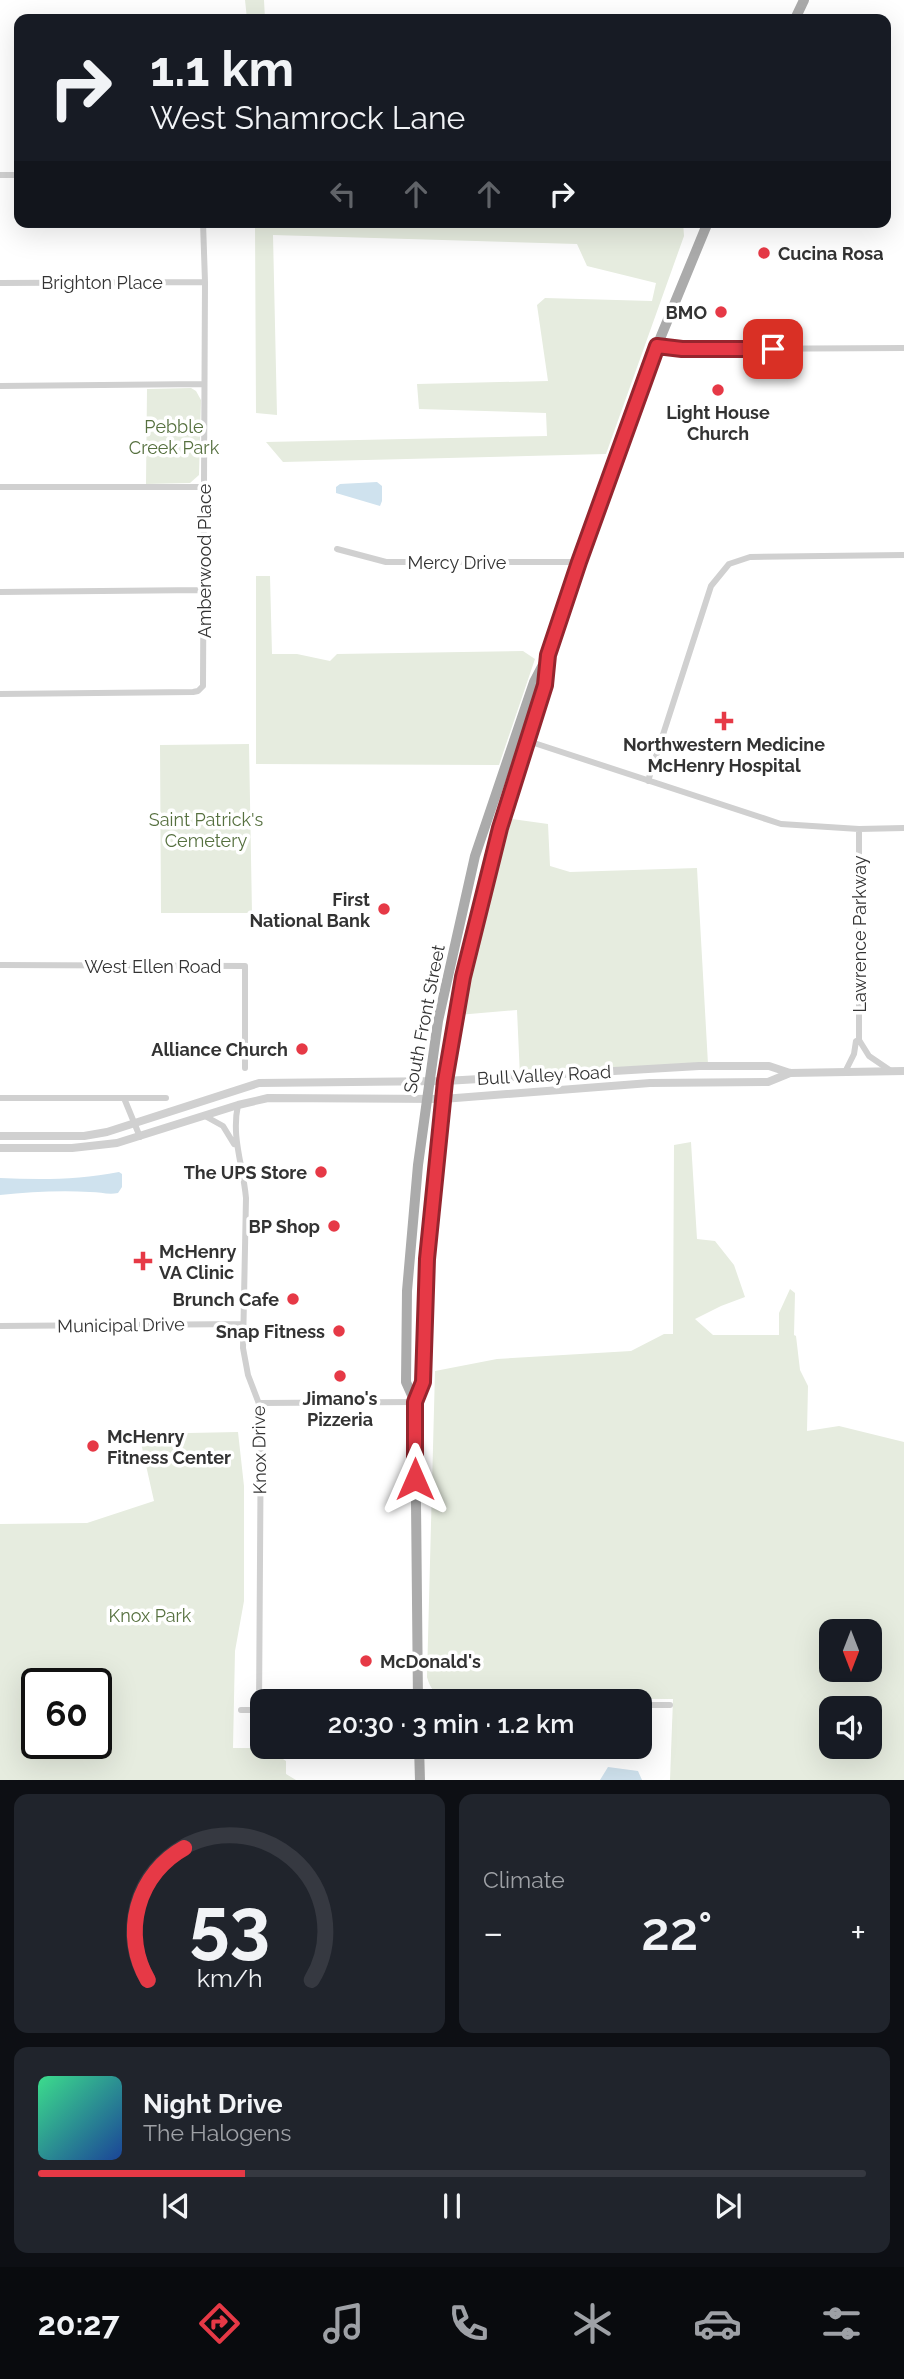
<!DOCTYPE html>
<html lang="en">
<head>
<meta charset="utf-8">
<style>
  :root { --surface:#171b24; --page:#20242c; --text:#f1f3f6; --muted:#9ea1a6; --line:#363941; --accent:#e63946 }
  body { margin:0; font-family:Raleway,sans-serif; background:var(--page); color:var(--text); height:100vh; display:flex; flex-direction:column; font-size:26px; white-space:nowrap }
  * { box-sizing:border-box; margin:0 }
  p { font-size:23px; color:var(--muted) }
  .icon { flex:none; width:38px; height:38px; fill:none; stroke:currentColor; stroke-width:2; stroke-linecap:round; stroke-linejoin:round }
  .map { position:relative; height:1780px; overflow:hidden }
  .sheet { display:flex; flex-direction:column; gap:14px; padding:14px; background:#0d0f14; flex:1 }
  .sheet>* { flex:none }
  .hud { position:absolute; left:14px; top:14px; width:877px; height:214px; border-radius:14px; box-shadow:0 7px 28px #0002; background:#171b24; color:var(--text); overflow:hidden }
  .needle { width:46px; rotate:180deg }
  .controls { position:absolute; left:819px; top:1619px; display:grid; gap:14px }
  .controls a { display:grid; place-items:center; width:63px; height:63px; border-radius:14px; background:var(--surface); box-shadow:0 7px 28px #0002; font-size:35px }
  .speed { position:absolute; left:21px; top:1668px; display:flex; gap:14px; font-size:35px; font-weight:700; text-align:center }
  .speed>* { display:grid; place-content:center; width:91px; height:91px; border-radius:50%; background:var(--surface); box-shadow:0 7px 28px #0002; line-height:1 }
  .speed .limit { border:4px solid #111; border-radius:10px; background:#fff; color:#111 }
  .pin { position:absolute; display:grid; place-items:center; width:60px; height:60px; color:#fff; margin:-30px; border-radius:14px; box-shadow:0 4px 10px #0006 }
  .me { position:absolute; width:77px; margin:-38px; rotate:0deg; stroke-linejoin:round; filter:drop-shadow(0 0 5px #0008) }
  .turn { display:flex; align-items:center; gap:24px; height:147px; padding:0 21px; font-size:32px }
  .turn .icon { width:91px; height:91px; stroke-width:2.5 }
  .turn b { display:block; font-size:49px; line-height:60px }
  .lanes { display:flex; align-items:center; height:66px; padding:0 21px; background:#0003; justify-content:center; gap:35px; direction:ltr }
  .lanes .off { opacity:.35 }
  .big { font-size:52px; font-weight:600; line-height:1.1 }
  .sheet .widget { flex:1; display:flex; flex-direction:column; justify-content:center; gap:10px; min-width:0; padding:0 24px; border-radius:14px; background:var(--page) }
  .sheet .dial { align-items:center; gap:0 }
  .dial svg { height:182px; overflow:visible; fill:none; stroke:var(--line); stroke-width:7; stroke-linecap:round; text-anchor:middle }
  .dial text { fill:var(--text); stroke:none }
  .song { display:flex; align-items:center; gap:21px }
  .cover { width:84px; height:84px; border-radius:10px; background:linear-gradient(135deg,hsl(150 70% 55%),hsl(220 70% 35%)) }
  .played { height:7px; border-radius:4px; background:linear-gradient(90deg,var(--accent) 25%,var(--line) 25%) }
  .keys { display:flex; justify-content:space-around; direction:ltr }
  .heat { display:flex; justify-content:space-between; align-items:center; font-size:38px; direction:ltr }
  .sheet .tiles { flex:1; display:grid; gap:14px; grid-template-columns:1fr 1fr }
  .widget:last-child { grid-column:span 2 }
  .trip { position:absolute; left:250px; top:1689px; width:402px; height:70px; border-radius:14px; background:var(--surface); box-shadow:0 7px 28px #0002; font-weight:600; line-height:70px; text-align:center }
  .tab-bar { display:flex; height:112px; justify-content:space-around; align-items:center; background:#090b0e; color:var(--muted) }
  .tab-bar .icon { width:49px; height:49px }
  .tab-bar .selected { color:var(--accent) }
  .tab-bar b { font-size:32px; color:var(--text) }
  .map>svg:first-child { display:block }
</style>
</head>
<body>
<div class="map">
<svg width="904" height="1781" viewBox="0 0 904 1781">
  <rect width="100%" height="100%" fill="#fff"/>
  <path fill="#e6ecdf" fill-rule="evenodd" d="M245,0H264L265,19H247Z
    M255,222H683L684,236L606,454L283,462L266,442L547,436L546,413L419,409L417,384L548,381L537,305L545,298L652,301L656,283L587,266L577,244L273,235L277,415L256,413Z
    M191,388L196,391L201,400L199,475L190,483L146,484L147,389Z
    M256,576H270L272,654H297L330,661L337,654L523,651L535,659L499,765L256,764Z
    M249,744L252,913H161L160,745Z
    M512,819L548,824L550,866L570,872L697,868L708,1064L520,1077L517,1010L458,1015L466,966Z
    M691,1142L697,1239L715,1241L734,1265L745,1297L721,1306L695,1319L713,1335H779V1313L790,1289L795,1293L794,1335L796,1336L800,1370L808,1386L807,1431L839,1426L904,1442V1780H670L673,1699L449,1698C436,1696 430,1689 427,1677L435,1371L497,1359L631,1351L664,1334H673L674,1145ZM831,1631H870V1670H831ZM831,1708H870V1746H831Z
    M238,1432L244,1486V1601L235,1651L233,1748H266L286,1761V1774L296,1780H0V1524L87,1523L154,1501L139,1434ZM37,1684H96V1743H37Z"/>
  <path fill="#cfe2ee" d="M377,482L382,486V501L380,506L336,493V487L340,484Z
    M119,1172L122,1174V1187L118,1193C108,1195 101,1192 90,1192C61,1190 29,1192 0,1195V1178C40,1180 79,1180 119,1172Z
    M608,1767L638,1771L642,1780H600Z"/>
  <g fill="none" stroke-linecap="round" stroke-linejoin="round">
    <path stroke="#d0d0d0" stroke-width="6" d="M0,175H19
      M0,283L205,282
      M657,346L682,349L904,348
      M0,386L204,384
      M0,487H204
      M337,549L386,562H578
      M0,592L203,590
      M0,694L193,692L198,691L203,686L205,282L203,222
      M528,741L781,824L859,829L904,828
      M648,781L711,586L729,564L750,557L904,555
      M0,965L245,966V1068
      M859,1040L869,1056L891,1071
      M845,1072L854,1054L856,1041L859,1040V829
      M0,1098H124L140,1137
      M124,1098H166
      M238,1105C231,1137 243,1165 246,1198L243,1348L248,1375L261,1409L259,1710
      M205,1116L223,1126L234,1144
      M0,1326L243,1324
      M260,1403L415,1402
      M640,1705H670
      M241,1710H261"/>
    <path stroke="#d0d0d0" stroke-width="8" d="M0,1136H84L107,1132L259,1083L445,1081L699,1066H769L790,1073L904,1071
      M0,1148H72L117,1143L238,1105L268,1098L443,1099L650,1083L768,1082L790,1073"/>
    <path stroke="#ababab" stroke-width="10" d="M795,19L804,0
      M415,1402L406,1382L407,1291L418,1165L438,1021L475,856L534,682L548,655L578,562L657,346L708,222
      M418,1701L415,1402L423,1382L427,1259L443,1099L457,1004L500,828L545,685L547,661
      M419,1746L420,1781"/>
  </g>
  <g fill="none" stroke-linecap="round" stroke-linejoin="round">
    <g stroke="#96252e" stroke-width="18">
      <path id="route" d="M415,1479V1402L423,1382L427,1259L445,1081L463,977L500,828L545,685L548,655L579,562L657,346L682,349H773"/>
    </g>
    <use href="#route" stroke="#e63946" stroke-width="12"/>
  </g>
  <g fill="#e63946" stroke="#fff" stroke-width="2.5">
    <circle cx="764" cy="253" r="7"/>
    <circle cx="721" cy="312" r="7"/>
    <circle cx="718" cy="390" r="7"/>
    <path d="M720.5 710.5h7v7h7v7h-7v7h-7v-7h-7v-7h7z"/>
    <circle cx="384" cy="909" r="7"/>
    <circle cx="302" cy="1049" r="7"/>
    <circle cx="321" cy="1172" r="7"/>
    <circle cx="334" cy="1226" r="7"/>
    <path d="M139.5 1250.5h7v7h7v7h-7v7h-7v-7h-7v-7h7z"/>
    <circle cx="293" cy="1299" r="7"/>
    <circle cx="339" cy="1331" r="7"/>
    <circle cx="340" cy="1376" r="7"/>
    <circle cx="93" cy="1446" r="7"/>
    <circle cx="366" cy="1661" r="7"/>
  </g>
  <g text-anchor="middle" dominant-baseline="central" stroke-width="7" stroke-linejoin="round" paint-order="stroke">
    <g font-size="18" font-weight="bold" fill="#333" stroke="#fff" text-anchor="end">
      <text x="778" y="253" text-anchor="start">Cucina Rosa</text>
      <text x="707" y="312">BMO</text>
      <text x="718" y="412" text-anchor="middle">Light House<tspan x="718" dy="21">Church</tspan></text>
      <text x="724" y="744" text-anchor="middle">Northwestern Medicine<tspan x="724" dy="21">McHenry Hospital</tspan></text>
      <text x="370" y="899">First<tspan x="370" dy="21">National Bank</tspan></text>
      <text x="288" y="1049">Alliance Church</text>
      <text x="307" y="1172">The UPS Store</text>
      <text x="320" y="1226">BP Shop</text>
      <text x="159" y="1251" text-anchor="start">McHenry<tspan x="159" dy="21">VA Clinic</tspan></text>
      <text x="279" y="1299">Brunch Cafe</text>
      <text x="325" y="1331">Snap Fitness</text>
      <text x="340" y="1398" text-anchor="middle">Jimano's<tspan x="340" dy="21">Pizzeria</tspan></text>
      <text x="107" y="1436" text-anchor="start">McHenry<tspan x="107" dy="21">Fitness Center</tspan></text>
      <text x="380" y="1661" text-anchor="start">McDonald's</text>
    </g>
    <g font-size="18" fill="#333" stroke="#fff">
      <text x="102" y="282">Brighton Place</text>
      <text transform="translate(204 561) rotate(-90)">Amberwood Place</text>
      <text x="457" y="562">Mercy Drive</text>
      <text transform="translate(859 934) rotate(-90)">Lawrence Parkway</text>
      <text x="153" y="966">West Ellen Road</text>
      <text transform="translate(424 1019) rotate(-79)">South Front Street</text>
      <text transform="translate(544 1075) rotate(-3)">Bull Valley Road</text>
      <text transform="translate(121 1325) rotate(-1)">Municipal Drive</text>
      <text transform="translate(259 1450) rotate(-91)">Knox Drive</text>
    </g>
    <g font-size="18" fill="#56703f" stroke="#fff">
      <text x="174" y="426">Pebble<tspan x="174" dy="21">Creek Park</tspan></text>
      <text x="206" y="819">Saint Patrick's<tspan x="206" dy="21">Cemetery</tspan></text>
      <text x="150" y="1615">Knox Park</text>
    </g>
  </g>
</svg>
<div class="controls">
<a><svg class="needle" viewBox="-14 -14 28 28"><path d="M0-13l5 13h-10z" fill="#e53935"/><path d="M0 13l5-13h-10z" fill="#9ea1a6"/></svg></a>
<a><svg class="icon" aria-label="sound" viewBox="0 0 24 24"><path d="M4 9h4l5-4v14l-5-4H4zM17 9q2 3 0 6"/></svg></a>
</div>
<div class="speed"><div class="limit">60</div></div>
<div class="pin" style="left:773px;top:349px;background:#d93025"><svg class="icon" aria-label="arrive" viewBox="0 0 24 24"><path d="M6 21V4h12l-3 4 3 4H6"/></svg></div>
<svg class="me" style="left:415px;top:1479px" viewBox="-20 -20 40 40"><path d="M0-17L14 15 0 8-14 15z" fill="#e63946" stroke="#fff" stroke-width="4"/></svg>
<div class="trip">20:30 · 3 min · 1.2 km</div>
<div class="hud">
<div class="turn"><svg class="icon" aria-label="right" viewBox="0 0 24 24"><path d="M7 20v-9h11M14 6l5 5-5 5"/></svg><div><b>1.1 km</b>West Shamrock Lane</div></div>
<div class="lanes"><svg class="icon off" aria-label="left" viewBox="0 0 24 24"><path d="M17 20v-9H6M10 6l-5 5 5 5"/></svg><svg class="icon off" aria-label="ahead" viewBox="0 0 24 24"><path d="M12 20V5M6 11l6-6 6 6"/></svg><svg class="icon off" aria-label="ahead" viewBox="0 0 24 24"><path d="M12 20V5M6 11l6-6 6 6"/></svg><svg class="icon" aria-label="right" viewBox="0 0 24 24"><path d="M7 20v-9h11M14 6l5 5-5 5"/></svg></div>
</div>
</div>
<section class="sheet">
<div class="tiles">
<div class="widget dial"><svg viewBox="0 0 100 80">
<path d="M14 69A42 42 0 1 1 86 69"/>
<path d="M14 69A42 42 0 0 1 30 11" stroke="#e63946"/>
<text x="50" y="56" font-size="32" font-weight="700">53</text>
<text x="50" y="72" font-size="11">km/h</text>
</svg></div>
<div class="widget"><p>Climate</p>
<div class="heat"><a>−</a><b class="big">22°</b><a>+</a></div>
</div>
<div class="widget">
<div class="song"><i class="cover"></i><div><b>Night Drive</b><p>The Halogens</p></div></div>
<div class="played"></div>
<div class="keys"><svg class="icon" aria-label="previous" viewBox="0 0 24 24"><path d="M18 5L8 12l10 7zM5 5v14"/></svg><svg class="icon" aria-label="pause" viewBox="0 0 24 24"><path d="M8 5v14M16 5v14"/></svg><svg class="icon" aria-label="next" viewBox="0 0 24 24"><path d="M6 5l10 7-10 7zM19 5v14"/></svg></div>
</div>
</div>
</section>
<nav class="tab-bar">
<b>20:27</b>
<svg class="icon selected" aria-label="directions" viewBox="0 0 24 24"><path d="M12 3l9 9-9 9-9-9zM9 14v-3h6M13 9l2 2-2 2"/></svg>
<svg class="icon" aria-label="music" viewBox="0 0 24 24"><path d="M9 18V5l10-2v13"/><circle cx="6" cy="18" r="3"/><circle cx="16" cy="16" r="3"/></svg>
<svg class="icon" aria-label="phone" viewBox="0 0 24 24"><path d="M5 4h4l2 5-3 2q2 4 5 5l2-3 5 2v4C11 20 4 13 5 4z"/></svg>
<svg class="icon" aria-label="climate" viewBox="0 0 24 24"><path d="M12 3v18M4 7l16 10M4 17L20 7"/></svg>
<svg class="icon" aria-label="car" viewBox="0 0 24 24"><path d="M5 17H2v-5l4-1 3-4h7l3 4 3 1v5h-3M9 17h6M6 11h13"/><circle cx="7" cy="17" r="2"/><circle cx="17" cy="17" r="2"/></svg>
<svg class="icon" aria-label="filters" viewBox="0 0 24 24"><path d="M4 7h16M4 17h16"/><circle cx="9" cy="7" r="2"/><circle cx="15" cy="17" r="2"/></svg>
</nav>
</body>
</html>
